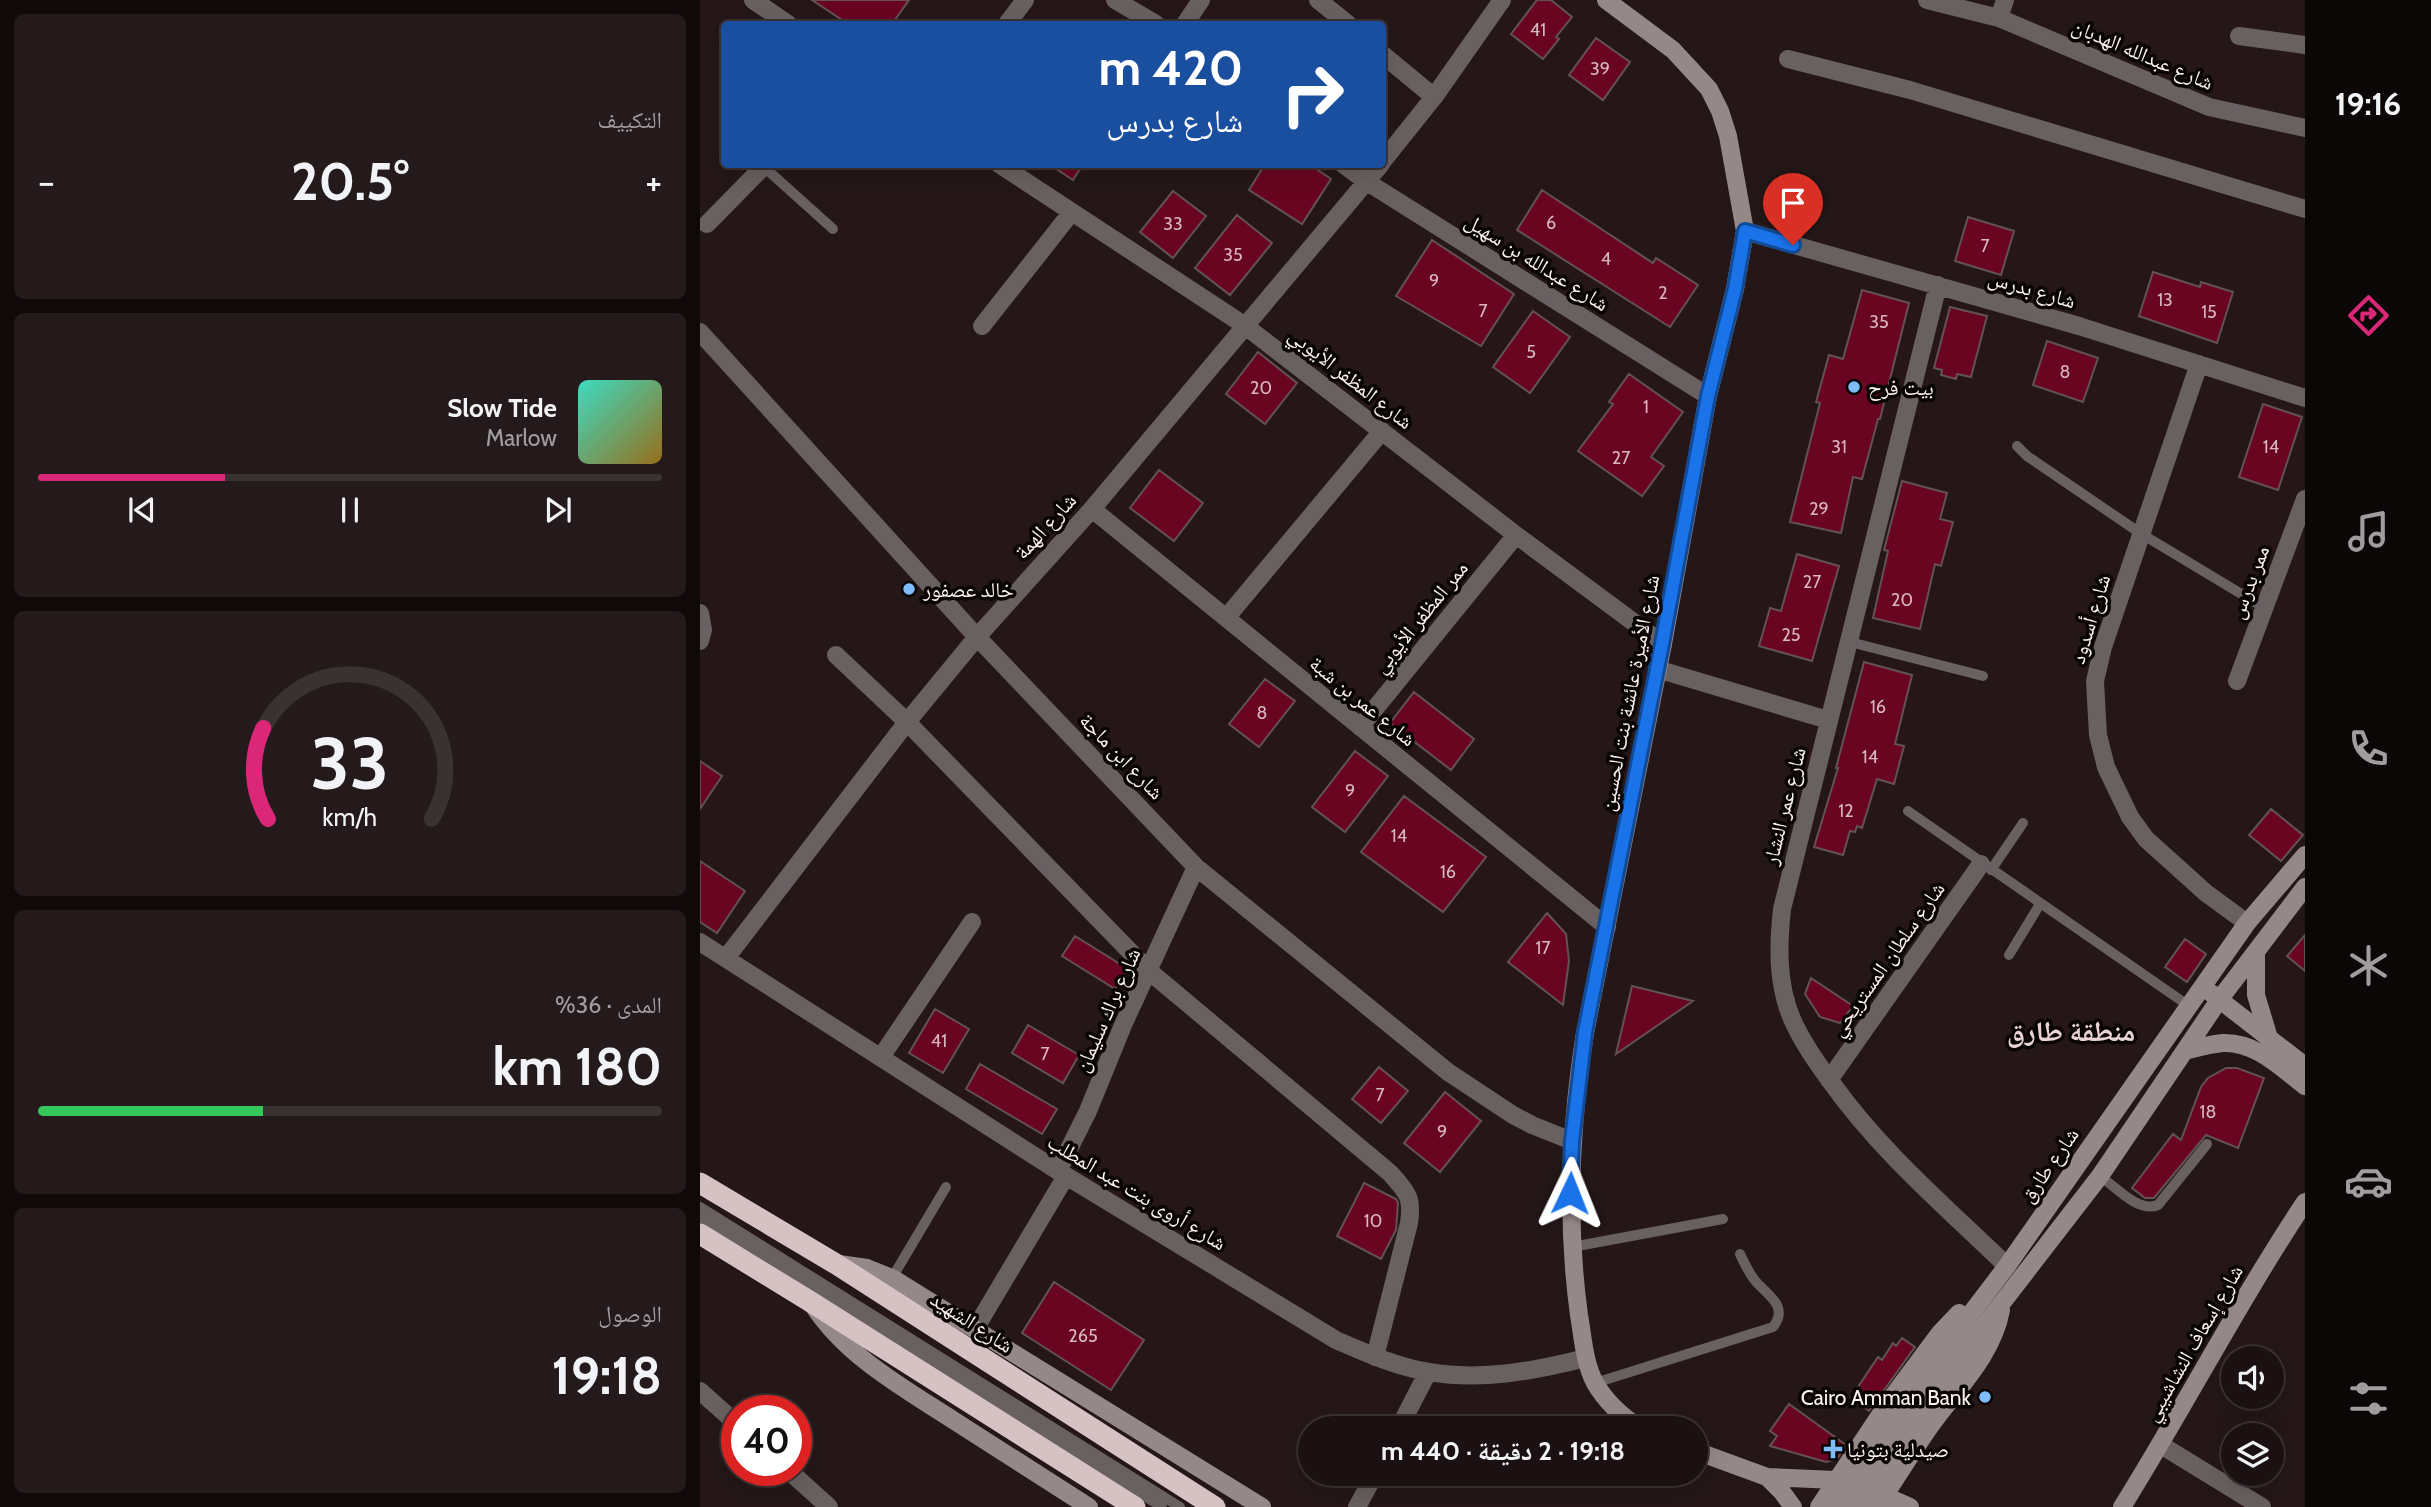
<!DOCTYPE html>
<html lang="ar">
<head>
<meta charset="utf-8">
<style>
  :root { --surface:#1c1112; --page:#251a1b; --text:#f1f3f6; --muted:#a09d9f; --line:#3a3132; --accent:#db2777 }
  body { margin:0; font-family:Cabin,"Noto Naskh Arabic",sans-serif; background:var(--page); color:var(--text); direction:rtl; height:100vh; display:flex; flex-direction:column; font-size:26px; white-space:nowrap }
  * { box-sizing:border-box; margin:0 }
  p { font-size:23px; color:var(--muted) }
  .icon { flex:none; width:38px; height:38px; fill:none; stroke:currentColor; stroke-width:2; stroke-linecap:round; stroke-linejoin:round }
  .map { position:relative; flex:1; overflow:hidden; direction:ltr }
  .sheet { display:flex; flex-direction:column; gap:14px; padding:14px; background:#0f090a; width:700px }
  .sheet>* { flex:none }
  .hud { position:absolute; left:21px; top:21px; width:665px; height:147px; border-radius:7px; box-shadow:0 7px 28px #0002,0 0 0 2px var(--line); direction:rtl; background:#1a4fa0; color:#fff; overflow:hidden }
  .buttons { position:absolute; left:1521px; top:1346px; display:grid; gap:14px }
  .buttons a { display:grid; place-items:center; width:63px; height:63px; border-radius:50%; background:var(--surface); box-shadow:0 7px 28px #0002,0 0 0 2px var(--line); font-size:35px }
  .speed { position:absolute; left:21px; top:1395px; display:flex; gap:14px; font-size:35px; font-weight:700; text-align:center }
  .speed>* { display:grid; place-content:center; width:91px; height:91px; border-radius:50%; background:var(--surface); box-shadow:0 7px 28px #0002,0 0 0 2px var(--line); line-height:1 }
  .speed .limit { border:10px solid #d22; background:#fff; color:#111 }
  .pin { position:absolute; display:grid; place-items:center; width:60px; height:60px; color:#fff; margin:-72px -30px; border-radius:50% 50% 50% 0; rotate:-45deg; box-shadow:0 0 7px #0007 }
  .pin .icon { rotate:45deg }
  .me { position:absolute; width:77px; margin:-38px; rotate:2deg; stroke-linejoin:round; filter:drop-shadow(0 0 5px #0008) }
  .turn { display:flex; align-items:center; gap:24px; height:147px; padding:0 28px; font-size:32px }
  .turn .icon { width:91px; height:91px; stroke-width:2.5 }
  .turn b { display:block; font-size:49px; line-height:60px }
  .big { font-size:52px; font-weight:700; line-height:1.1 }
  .sheet .card { flex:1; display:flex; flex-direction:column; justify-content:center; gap:10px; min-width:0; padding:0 24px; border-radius:10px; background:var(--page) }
  .sheet .dial { align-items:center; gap:0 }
  .dial svg { height:182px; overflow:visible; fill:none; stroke:var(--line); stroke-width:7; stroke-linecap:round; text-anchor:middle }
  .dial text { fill:var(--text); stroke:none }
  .song { display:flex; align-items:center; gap:21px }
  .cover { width:84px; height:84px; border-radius:10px; background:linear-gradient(135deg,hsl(170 70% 55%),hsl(40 70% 35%)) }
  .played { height:7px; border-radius:4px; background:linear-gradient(90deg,var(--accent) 30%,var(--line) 30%) }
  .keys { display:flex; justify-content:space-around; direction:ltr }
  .heat { display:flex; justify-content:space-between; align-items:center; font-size:38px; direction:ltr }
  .charge { height:10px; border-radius:5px; background:linear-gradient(90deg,#34c759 36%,var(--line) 0) }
  .trip { position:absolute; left:598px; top:1416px; width:410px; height:70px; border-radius:35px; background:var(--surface); box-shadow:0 7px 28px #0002,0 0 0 2px var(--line); font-weight:700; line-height:70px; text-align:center; direction:rtl }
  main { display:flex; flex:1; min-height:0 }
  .tab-bar { display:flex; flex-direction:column; width:126px; justify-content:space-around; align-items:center; background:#0b0707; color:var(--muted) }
  .tab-bar .icon { width:49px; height:49px }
  .tab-bar .selected { color:var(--accent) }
  .tab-bar b { font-size:32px; color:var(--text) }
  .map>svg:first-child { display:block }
</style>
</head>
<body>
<main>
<nav class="tab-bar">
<b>19:16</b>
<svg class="icon selected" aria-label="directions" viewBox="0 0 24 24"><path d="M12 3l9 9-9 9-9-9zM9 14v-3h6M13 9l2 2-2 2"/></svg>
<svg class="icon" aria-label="music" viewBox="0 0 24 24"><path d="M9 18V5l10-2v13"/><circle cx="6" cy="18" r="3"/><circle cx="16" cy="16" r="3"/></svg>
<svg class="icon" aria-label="phone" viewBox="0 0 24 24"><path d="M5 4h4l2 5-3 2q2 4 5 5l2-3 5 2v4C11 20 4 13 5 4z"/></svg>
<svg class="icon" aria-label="climate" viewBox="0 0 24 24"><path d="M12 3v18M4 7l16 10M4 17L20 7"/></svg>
<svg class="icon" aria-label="car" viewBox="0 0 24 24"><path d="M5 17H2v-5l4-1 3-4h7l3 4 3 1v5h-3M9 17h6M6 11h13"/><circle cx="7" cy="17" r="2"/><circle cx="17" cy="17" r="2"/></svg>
<svg class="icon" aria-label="filters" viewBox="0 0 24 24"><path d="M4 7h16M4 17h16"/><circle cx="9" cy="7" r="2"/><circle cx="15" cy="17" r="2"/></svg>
</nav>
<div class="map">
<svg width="1605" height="1507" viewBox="0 0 1605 1507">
  <rect width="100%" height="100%" fill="#251718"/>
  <path fill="#690520" stroke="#635253" stroke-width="2" d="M112,0H209L192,24H139L142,20Z
    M837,0H851L872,17L856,37L859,39L843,59L811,34Z
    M896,38L930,62L903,100L869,75Z
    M349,164H383L373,180Z
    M565,164H609L631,179L602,224L549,190Z
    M842,190L953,263L956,258L998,285L970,327L817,230Z
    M473,191L506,216L473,258L440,232Z
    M537,215L572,243L530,295L495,268Z
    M1268,217L1314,231L1301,275L1255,261Z
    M732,240L814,294L781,346L696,296Z
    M1453,272L1500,287L1501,282L1533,292L1517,343L1439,316Z
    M1162,290L1209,303L1180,419H1178L1162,479L1153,477L1141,533L1090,522L1120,403L1116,402L1129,355L1143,359Z
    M1250,307L1287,316L1271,377L1257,374L1256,379L1241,375L1242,370L1234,368Z
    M833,311L870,337L830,393L793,367Z
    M1347,341L1398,358L1383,402L1333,385Z
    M558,352L597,383L565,424L526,394Z
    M929,374L983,412L951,457L964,466L942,496L878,451L913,404L909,402Z
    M1563,404L1602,417L1578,490L1539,477Z
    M459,470L503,503L474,541L430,508Z
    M1202,481L1247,493L1240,519L1253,522L1241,566L1235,564L1220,629L1173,618L1188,551L1184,550Z
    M1097,554L1139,566L1112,661L1059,646L1070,608L1081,611Z
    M1164,662L1212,675L1195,744L1204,746L1194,784L1177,779L1162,828L1157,826L1155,832L1150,831L1143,855L1114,847L1138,768H1136Z
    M565,679L595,701L559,747L529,724Z
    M714,692L774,739L751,770L690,723Z
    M655,751L688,776L645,832L612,807Z
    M0,761L22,776L0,809Z
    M704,796L786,857L743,912L661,852Z
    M1571,809L1603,835L1581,861L1549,835Z
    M0,861L45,891L17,933L0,922Z
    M847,913L866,934L869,961L863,1005L808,962Z
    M1605,935V971L1587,956Z
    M375,936L428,969L415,989L362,956Z
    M1485,939L1506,954L1487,982L1465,967Z
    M1111,978L1153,1006L1140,1023L1120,1017L1105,994Z
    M932,986L993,1001L916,1054Z
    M235,1009L269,1029L243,1073L209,1053Z
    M328,1025L379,1055L363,1083L312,1053Z
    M280,1064L357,1109L342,1134L266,1089Z
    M679,1067L708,1091L681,1123L652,1099Z
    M1526,1068H1537L1564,1078L1538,1148L1506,1135L1454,1198H1445L1432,1188L1473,1134L1481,1140L1501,1087L1508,1078Z
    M745,1092L781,1121L740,1172L704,1143Z
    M664,1183L696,1199L698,1203L696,1230L681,1259L637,1236Z
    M354,1282L444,1340L411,1390L322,1333Z
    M1202,1338L1215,1347L1169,1411L1150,1399L1178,1357L1182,1360L1193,1343L1196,1346Z
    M1089,1404L1146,1445L1137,1459L1126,1462L1070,1446L1077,1436L1070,1431Z"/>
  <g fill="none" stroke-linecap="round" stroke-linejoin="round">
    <path stroke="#686061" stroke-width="10" d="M64,167L133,229
      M1317,446L1327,456L1440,533L1563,607
      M1150,642L1283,676
      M1208,811L1489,1006
      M1291,870L1323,823
      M1309,955L1340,904
      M1400,1176C1416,1187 1438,1213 1458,1205L1507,1144
      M0,1207L480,1507
      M0,1218L462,1507
      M872,1247L1023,1219
      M192,1278L246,1187
      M895,1383L1073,1327C1088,1308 1071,1297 1058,1284C1050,1276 1045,1264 1040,1254"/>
    <path stroke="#686061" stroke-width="18" d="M53,0L88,24
      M415,0L456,24
      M618,0L648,24
      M1227,0L1299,18L1509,107L1605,128
      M1299,18L1305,0
      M307,24L325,0
      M485,24L501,0
      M1539,36L1605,45
      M682,54L734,97
      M1088,59L1210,90L1605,209
      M682,162L734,97L802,0
      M299,164L544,325L816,535L963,644
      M643,164L667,182L1008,396
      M7,224L66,164
      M1045,231L1379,326L1605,398
      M1238,285L1082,909C1078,946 1077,984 1092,1019C1102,1042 1116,1062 1131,1082C1180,1151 1246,1207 1307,1266
      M282,326L371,213
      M0,332L277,637L496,867L748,1072L813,1115L832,1125L872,1141
      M1499,364L1403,647L1395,681L1398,735L1406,767L1430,817L1446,839L1506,893L1547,923
      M392,509L907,927
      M0,613L3,630L0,641
      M526,618L682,431
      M136,655L207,722L449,971L690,1173C707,1192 713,1197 709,1223L675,1357
      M957,669L1128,720
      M1537,681L1605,499
      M660,727L816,535
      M0,942L358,1171L636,1340C666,1353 697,1367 729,1372C782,1381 834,1371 886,1358
      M26,958L207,722L277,637L392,509L681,164
      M181,1057L272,922
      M1129,1080L1281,864
      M358,1171L388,1111L423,1025L496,867
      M275,1329L366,1176
      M0,1391L37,1424
      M699,1428L728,1372
      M1461,1445L1562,1507
      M88,1470L129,1507
      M657,1507L675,1474"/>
    <path stroke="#958888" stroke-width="18" d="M906,0L973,50L1009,89L1020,111L1028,136L1045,231L1035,289L1008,396L963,644L885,1033C870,1127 866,1220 879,1315C883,1338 884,1362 895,1383C906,1402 921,1416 940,1428
      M1556,952V995L1569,1038
      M1511,993L1605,1066
      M1485,1051C1497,1048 1510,1044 1523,1043C1556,1042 1580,1067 1605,1086
      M139,1264L167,1268L192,1278L562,1507
      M113,1305C146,1356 202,1387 253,1420C299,1449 344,1478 389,1507
      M996,1451L1067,1477L1135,1480
      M1067,1477L1082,1492L1093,1507
      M1185,1496L1210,1507
      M1119,1507L1190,1400L1240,1333L1259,1313
      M1139,1507L1157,1477L1250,1341L1307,1266L1547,923L1605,855
      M1157,1507L1217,1417L1264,1352L1400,1176L1519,1000L1605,887
      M1177,1507C1195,1480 1212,1452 1231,1425C1257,1389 1293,1355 1301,1310
      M1422,1507C1485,1406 1539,1301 1605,1202"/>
    <path stroke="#d7c2c3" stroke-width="21" d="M0,1183L136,1264L515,1507
      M0,1234L111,1302L435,1507"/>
  </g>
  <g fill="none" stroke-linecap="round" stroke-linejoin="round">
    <g stroke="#114b97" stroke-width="18">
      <path id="route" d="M870,1193L872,1141L885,1032L962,644L1008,396L1035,289L1045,231L1093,245"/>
    </g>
    <use href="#route" stroke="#1a73e8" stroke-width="12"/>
  </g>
  <g fill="#7ebdf9" stroke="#0a0505" stroke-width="2.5">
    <circle cx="1154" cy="387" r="7"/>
    <circle cx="209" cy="589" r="7"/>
    <circle cx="1285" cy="1397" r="7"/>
    <path d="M1129.5 1438.5h7v7h7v7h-7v7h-7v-7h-7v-7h7z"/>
  </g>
  <g text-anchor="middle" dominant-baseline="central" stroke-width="7" stroke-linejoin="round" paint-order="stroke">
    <g font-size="18" fill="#d8b7be">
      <text x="838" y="30">41</text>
      <text x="900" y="69">39</text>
      <text x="851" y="223">6</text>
      <text x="473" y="224">33</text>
      <text x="1285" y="246">7</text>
      <text x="533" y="255">35</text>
      <text x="906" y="259">4</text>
      <text x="734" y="281">9</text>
      <text x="963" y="293">2</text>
      <text x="1465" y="300">13</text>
      <text x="783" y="311">7</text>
      <text x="1509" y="312">15</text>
      <text x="1179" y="322">35</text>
      <text x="831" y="352">5</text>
      <text x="1365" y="372">8</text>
      <text x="561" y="388">20</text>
      <text x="946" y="407">1</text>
      <text x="1139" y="447">31</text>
      <text x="1571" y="447">14</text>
      <text x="921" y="458">27</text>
      <text x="1119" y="509">29</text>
      <text x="1112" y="582">27</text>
      <text x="1202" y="600">20</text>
      <text x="1091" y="635">25</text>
      <text x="1178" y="707">16</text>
      <text x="562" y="713">8</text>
      <text x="1170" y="757">14</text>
      <text x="650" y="791">9</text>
      <text x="1146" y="811">12</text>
      <text x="699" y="836">14</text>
      <text x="748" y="872">16</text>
      <text x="843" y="948">17</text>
      <text x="239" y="1041">41</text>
      <text x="345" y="1054">7</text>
      <text x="680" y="1095">7</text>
      <text x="1508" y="1112">18</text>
      <text x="742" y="1132">9</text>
      <text x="673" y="1221">10</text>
      <text x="383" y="1336">265</text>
    </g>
    <g font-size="21" fill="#fdf2f2" stroke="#0a0505">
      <text transform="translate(1443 54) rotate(23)">شارع عبدالله الهدبان</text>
      <text transform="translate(837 262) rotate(32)">شارع عبدالله بن سهيل</text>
      <text transform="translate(1332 289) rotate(16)">شارع بدرس</text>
      <text transform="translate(651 378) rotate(38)">شارع المظفر الأيوبي</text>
      <text transform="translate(345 526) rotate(-48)">شارع الهمة</text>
      <text transform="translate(1549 582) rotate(-69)">ممر بدرس</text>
      <text transform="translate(720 617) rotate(-51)">ممر المظفر الأيوبي</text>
      <text transform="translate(1390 619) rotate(-73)">شارع أسدود</text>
      <text transform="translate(929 693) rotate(-79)">شارع الأميرة عائشة بنت الحسين</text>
      <text transform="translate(663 701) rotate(39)">شارع عمر بن شبة</text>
      <text transform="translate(422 756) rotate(46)">شارع ابن ماجة</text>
      <text transform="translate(1084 806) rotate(-76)">شارع عمر النشار</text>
      <text transform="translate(1187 959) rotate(-55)">شارع سلطان المستريحي</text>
      <text transform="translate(407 1010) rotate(-66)">شارع براك سليمان</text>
      <text transform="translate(1349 1165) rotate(-55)">شارع طارق</text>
      <text transform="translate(437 1192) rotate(31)">شارع أروى بنت عبد المطلب</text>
      <text transform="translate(272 1322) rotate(33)">شارع الشهيد</text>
      <text transform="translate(1493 1343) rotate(-60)">شارع إسعاف النشاشيبي</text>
    </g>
    <g font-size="21" fill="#fdf2f2" stroke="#0a0505" text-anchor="start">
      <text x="1168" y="387">بيت فرح</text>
      <text x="223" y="589">خالد عصفور</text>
      <text x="1271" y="1397" text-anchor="end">Cairo Amman Bank</text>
      <text x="1147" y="1449">صيدلية بتونيا</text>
    </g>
    <g font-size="28" font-weight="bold" fill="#e9d4d5" stroke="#0a0505">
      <text x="1371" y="1031">منطقة طارق</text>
    </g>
  </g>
</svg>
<div class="buttons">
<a><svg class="icon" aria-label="sound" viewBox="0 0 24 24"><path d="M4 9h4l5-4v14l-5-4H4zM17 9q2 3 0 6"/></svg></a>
<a><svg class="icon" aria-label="layers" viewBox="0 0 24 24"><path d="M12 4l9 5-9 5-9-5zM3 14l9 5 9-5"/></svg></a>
</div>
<div class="speed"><div class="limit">40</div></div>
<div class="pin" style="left:1093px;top:245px;background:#d93025"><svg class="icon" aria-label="arrive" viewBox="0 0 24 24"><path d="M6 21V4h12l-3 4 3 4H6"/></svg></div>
<svg class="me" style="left:870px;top:1193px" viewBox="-20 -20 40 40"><path d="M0-17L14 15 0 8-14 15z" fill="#1a73e8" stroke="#fff" stroke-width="4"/></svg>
<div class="trip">19:18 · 2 دقيقة · 440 m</div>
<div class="hud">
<div class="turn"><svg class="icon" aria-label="right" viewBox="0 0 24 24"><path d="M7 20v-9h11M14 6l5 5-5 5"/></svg><div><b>420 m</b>شارع بدرس</div></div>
</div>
</div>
<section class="sheet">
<div class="card"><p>التكييف</p>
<div class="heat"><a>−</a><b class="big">20.5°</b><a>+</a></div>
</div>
<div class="card">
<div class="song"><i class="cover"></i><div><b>Slow Tide</b><p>Marlow</p></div></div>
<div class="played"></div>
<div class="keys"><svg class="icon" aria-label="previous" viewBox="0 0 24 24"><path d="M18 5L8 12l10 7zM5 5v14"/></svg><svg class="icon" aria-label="pause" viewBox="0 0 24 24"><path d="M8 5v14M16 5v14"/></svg><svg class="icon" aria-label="next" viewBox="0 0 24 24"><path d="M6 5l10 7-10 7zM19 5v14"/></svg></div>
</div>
<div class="card dial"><svg viewBox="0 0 100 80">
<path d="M14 69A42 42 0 1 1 86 69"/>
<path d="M14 69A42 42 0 0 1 12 29" stroke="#db2777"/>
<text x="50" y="56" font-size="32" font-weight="700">33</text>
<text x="50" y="72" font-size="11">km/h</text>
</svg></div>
<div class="card"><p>المدى · 36%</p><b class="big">180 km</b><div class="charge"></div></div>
<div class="card"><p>الوصول</p><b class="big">19:18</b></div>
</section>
</main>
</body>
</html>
